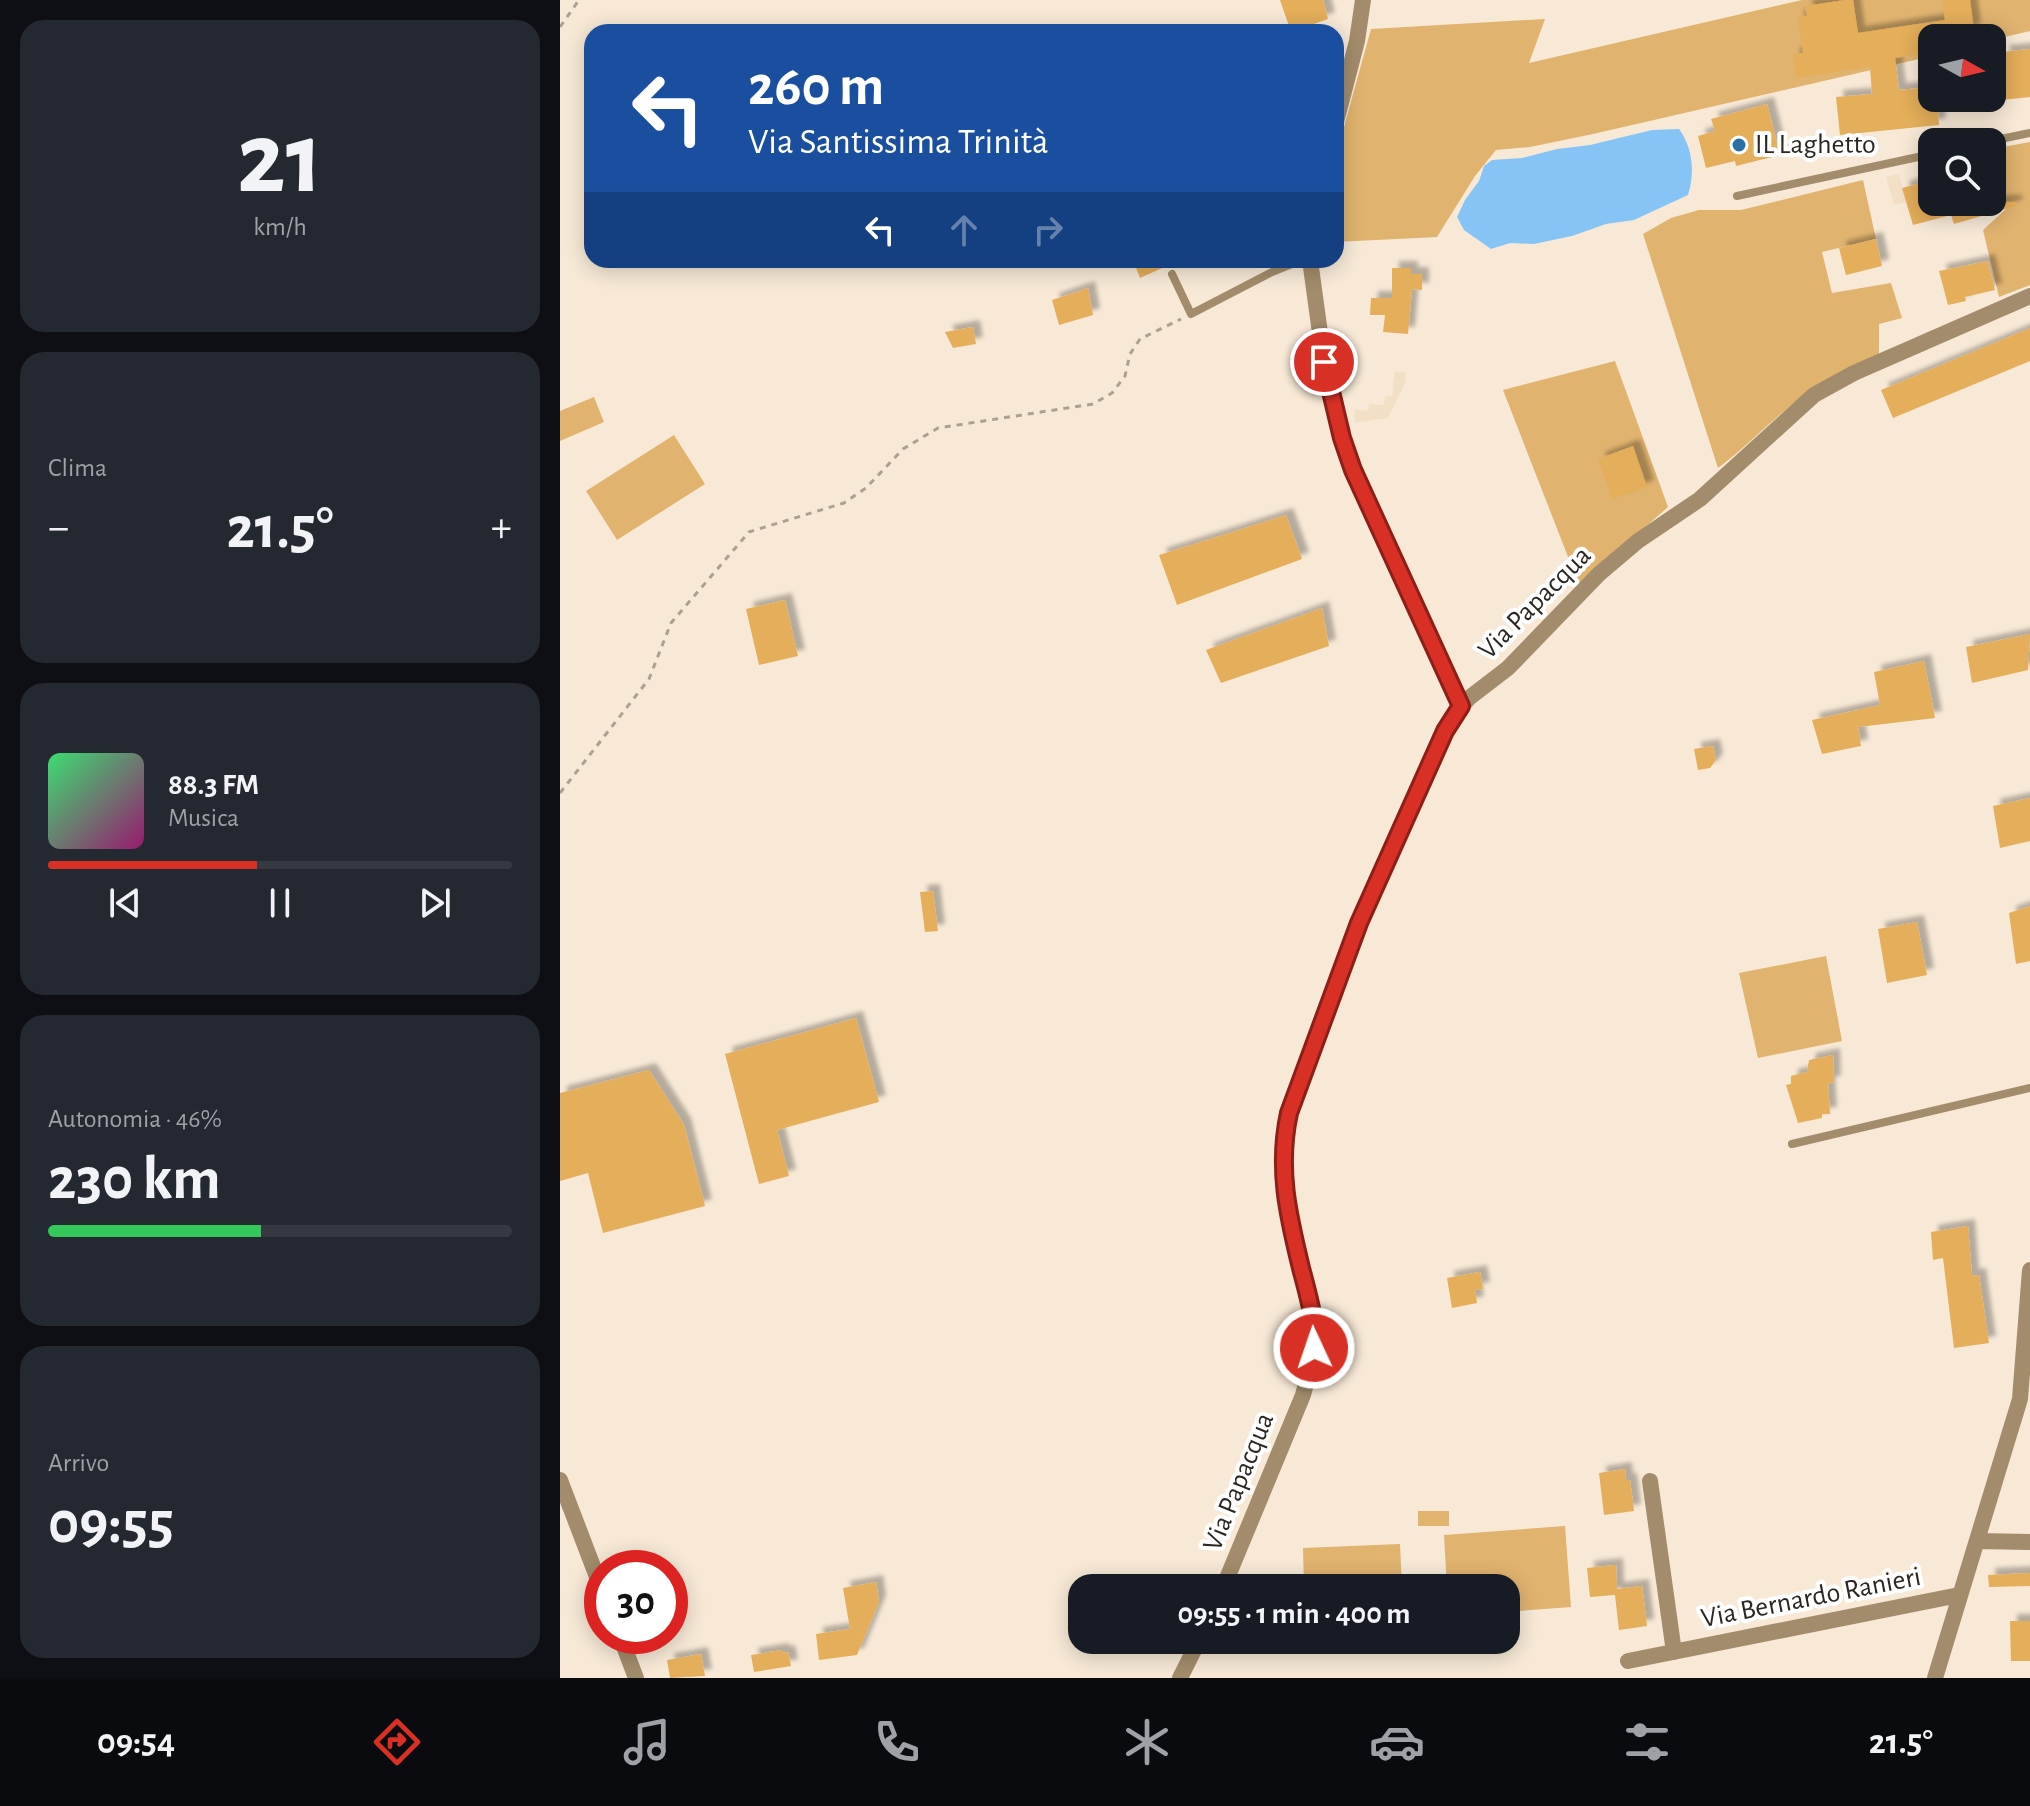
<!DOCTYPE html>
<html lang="it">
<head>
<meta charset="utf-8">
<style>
  :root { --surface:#171b24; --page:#242831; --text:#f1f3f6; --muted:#9ea1a6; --line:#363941; --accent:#d93025 }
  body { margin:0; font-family:"Alegreya Sans",sans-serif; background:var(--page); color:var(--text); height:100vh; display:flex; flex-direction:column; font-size:30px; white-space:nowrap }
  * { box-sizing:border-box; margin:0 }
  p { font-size:26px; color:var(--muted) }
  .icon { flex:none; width:44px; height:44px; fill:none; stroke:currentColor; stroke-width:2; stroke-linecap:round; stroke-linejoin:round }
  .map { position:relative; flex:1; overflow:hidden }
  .drawer { display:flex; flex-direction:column; gap:20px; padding:20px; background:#0d0f14; width:560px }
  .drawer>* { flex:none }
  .banner { position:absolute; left:24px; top:24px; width:760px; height:244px; border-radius:24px; box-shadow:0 4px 20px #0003; background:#1a4fa0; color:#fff; overflow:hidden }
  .needle { width:52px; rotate:98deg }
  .fabs { position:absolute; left:1358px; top:24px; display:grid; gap:16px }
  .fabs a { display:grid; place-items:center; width:88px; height:88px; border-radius:16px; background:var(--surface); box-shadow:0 4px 20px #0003; font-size:40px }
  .speed { position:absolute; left:24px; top:1550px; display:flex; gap:16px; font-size:40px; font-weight:700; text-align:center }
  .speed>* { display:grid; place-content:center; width:104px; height:104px; border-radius:50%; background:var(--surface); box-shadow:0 4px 20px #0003; line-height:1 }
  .speed .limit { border:12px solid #d22; background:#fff; color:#111 }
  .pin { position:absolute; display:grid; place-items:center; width:68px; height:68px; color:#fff; margin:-34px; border:4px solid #fff; border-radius:50%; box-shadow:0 2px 8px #0007 }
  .me { position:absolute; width:88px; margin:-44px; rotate:357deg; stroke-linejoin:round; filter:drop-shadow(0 0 6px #0008) }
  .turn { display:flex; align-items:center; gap:28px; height:168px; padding:0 32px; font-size:36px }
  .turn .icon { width:104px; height:104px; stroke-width:2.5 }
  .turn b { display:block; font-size:56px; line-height:68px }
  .lanes { display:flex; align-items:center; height:76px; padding:0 32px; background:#0003; justify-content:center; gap:40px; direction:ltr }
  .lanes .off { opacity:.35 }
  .big { font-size:60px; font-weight:600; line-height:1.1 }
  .drawer .widget { flex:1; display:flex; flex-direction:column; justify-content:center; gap:12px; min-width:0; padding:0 28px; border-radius:24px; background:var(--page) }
  .drawer .dial { align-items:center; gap:0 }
  .dial b { font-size:104px; line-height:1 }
  .song { display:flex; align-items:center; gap:24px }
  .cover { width:96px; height:96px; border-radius:12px; background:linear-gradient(135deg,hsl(140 70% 55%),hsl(320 70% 35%)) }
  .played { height:8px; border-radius:4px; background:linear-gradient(90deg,var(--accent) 45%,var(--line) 45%) }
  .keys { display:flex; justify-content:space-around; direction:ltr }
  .heat { display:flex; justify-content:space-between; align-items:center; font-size:44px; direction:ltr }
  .charge { height:12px; border-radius:6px; background:linear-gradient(90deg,#34c759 46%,var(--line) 0) }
  .trip { position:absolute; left:508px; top:1574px; width:452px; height:80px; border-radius:24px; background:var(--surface); box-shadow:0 4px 20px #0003; font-weight:600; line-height:80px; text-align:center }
  .dock { display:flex; height:128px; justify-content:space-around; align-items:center; background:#090b0e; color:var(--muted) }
  .dock .icon { width:56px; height:56px }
  .dock .current { color:var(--accent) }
  .dock b { font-size:36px; color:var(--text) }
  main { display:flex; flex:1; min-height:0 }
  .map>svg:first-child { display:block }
</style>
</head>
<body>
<main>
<section class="drawer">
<div class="widget dial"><b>21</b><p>km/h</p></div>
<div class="widget"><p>Clima</p>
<div class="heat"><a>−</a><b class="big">21.5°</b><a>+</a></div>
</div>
<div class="widget">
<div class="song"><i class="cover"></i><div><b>88.3 FM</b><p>Musica</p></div></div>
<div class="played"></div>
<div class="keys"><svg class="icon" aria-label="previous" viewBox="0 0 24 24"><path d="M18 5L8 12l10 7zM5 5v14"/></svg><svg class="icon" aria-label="pause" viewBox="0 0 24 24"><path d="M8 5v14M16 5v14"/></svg><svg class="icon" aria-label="next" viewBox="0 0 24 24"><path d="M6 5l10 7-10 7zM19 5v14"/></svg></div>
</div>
<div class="widget"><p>Autonomia · 46%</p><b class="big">230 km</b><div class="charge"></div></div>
<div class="widget"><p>Arrivo</p><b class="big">09:55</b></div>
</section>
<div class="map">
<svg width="1470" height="1678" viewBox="0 0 1470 1678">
  <defs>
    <filter id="shadow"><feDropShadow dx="7" dy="-7" stdDeviation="2" flood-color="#0004"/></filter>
  </defs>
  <rect width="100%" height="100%" fill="#f7e9d6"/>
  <path fill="#f2e0c6" d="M1339,174L1346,202L1334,205L1326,177Z
    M835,371L846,373L845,383L828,418L794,423L795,409L808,411L809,404L824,405L825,396H832Z"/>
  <path fill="#e0b36f" d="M1242,0H1470V31L1432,40V38H1372V56L1033,134L970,147L936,150L915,176L877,237L776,242V156L811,29L985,19L969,63Z
    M1470,142V285L1439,297L1423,230L1446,209L1432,149Z
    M1303,180L1316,239L1262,252L1272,293L1331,283L1342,318L1319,324V354C1294,365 1271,376 1248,392C1216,415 1190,444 1158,468L1083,234L1111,218L1139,210H1181Z
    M1055,361L1108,507L1019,585L943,390Z
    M34,397L44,422L0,441V411Z
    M114,435L145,484L57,540L26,491Z
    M1266,956L1282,1041L1198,1058L1179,973Z
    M858,1511H889V1526H858Z
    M1005,1526L1011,1607L946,1612V1588H887L884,1535Z
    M840,1544L842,1587L744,1588L743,1548Z"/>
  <path fill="#87c4f6" d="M1119,129C1133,148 1135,173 1128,195L1074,220L1046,224L1012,236L974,244L950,243L931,249L904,230L897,217L905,200L919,181L924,166L932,160L962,158L997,149L1030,145L1092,130Z"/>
  <path fill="#e4ae5a" filter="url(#shadow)" d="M720,0H763L768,19L731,32Z
    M1285,0H1293L1298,33L1385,20L1382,0H1410L1414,30L1409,31L1410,38H1372V52L1335,58L1339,90L1372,87V98H1377L1379,125L1280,135L1276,97L1312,94L1310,67L1236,78L1233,54L1243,53L1237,17L1247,16L1245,6Z
    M1470,49V97L1432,101V65L1444,64L1443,52Z
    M1207,104L1220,155L1176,166L1175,161L1146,168L1138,136L1155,131L1151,119Z
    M1372,180V202H1455L1456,206L1394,224L1391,215L1353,225L1342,188Z
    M1316,239L1322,266L1286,275L1279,248Z
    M573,260H620L580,278Z
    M1428,261L1435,290L1405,297L1406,301L1388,305L1379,271Z
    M832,268H851V274H862V290L852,289L848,334L823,332L825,315H810L811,298H832Z
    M528,288L533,315L499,325L492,300Z
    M413,327L416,344L393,348L385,332Z
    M1470,328V361L1333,418L1321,390Z
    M1073,446L1087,487L1052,499L1038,459Z
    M726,515L742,559L617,605L599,555Z
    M225,600L238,656L199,665L186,609Z
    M762,608L769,646L661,683L646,650Z
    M1470,634L1468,670L1412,683L1406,647Z
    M1364,661L1375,718L1298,727L1301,746L1262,754L1252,720L1320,705L1314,672Z
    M1153,746L1156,760L1150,768L1138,770L1134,749Z
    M1470,798V841L1440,848L1433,806Z
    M373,891L378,931L365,932L360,892Z
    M1470,906V961L1456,964L1449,913Z
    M1357,922L1367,975L1327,983L1318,929Z
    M296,1018L319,1102L217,1130L229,1176L199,1184L165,1054Z
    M1273,1055L1274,1082L1268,1084L1270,1114H1262V1118L1238,1123L1226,1085L1231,1084V1076L1247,1072L1249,1060Z
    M89,1070L124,1125L145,1206L43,1233L28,1173L0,1181V1093Z
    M1408,1226L1412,1276L1419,1275L1429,1343L1394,1348L1383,1258L1373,1260L1371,1232Z
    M920,1272L923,1289L915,1290L917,1303L892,1308L887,1278Z
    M1065,1469L1066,1480H1070L1074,1511L1044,1515L1039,1473Z
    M1056,1565L1057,1589L1082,1586L1087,1626L1059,1630L1055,1595L1030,1597L1027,1568Z
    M1470,1573V1586L1429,1587L1428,1575Z
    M316,1582L319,1602L297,1655L259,1660L256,1634L290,1629L283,1588Z
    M1450,1621H1470V1661H1451Z
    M222,1650V1653L228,1652L231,1666L194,1672L191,1655Z
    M141,1654L145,1676L110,1678L107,1660Z"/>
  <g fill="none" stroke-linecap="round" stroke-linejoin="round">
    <path stroke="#aba091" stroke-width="3" stroke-dasharray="6 6" stroke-linecap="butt" d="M0,27L19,0
      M0,793L89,679L111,623L189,532L284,503L306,488L343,449L378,428L533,404L552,393L565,376L570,354L580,339L621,319"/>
    <path stroke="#a28c6b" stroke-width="8" d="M1426,142L1470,133
      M1177,196L1372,154
      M612,274L631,314L712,272L742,260
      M1232,1144L1470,1088"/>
    <path stroke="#a28c6b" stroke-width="16" d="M776,122L797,41L803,0
      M750,260L764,362L785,448L901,706
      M0,1480L42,1590
      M1090,1481L1114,1652
      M1417,1541L1470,1542
      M663,1588L743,1395L753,1357L752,1313L724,1193L723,1154L729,1113L799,923L894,715L909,698L948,668L1039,574L1078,541L1140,499L1254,395L1294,373L1470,296
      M60,1636L76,1678
      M1068,1661L1399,1595
      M620,1678L639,1640
      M1375,1678L1460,1399L1470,1270"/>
  </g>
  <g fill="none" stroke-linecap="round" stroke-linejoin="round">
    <g stroke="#8d1f18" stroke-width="20">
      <path id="route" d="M754,1348C756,1320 748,1295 741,1268C728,1215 717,1168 729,1113L799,923L885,731L901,706L793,470L782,438L764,362"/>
    </g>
    <use href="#route" stroke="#d93025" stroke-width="14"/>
  </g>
  <circle fill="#2a70a5" stroke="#fff" stroke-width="3" cx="1179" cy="145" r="8"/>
  <g text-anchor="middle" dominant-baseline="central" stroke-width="8" stroke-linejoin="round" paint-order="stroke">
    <g font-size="28" fill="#2b261f" stroke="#fff" text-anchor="start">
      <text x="1195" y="145">IL Laghetto</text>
    </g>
    <g font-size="28" fill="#2b261f" stroke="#fff">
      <text transform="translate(975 603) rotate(-45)">Via Papacqua</text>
      <text transform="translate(679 1482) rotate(-68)">Via Papacqua</text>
      <text transform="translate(1251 1598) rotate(-11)">Via Bernardo Ranieri</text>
    </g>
  </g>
</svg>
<div class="fabs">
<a><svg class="needle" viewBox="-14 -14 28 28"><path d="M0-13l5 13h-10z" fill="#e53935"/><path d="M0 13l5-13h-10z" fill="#9ea1a6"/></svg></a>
<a><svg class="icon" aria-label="search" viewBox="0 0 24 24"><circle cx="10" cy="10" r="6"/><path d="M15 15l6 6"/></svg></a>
</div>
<div class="speed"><div class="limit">30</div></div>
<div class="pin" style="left:764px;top:362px;background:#d93025"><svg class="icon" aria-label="arrive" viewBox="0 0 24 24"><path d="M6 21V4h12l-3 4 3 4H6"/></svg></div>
<svg class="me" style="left:754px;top:1348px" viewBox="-20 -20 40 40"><circle r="17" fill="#d93025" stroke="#fff" stroke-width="3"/><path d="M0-11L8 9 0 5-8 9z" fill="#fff"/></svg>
<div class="trip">09:55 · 1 min · 400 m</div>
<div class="banner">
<div class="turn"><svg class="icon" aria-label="left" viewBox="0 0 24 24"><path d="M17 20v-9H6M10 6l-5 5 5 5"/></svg><div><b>260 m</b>Via Santissima Trinità</div></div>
<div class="lanes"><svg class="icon" aria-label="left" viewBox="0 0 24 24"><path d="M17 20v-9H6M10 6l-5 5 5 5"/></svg><svg class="icon off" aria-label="ahead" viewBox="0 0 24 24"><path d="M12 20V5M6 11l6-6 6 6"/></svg><svg class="icon off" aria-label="right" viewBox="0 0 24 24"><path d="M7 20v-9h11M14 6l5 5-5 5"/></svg></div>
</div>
</div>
</main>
<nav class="dock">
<b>09:54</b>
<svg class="icon current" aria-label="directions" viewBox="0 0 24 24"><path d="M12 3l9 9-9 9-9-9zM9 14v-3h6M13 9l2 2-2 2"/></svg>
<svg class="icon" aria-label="music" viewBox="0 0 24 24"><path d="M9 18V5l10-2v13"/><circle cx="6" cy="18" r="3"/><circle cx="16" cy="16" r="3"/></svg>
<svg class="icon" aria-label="phone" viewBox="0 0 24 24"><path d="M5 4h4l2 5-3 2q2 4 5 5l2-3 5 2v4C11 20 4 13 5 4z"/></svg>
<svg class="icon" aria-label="climate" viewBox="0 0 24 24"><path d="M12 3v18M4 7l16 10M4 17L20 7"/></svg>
<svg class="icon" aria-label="car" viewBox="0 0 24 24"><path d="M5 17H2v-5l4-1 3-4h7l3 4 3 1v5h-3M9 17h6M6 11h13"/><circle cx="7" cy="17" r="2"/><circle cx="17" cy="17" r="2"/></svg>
<svg class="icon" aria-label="filters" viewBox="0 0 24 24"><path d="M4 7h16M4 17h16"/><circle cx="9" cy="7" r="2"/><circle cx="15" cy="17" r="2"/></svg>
<b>21.5°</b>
</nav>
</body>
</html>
